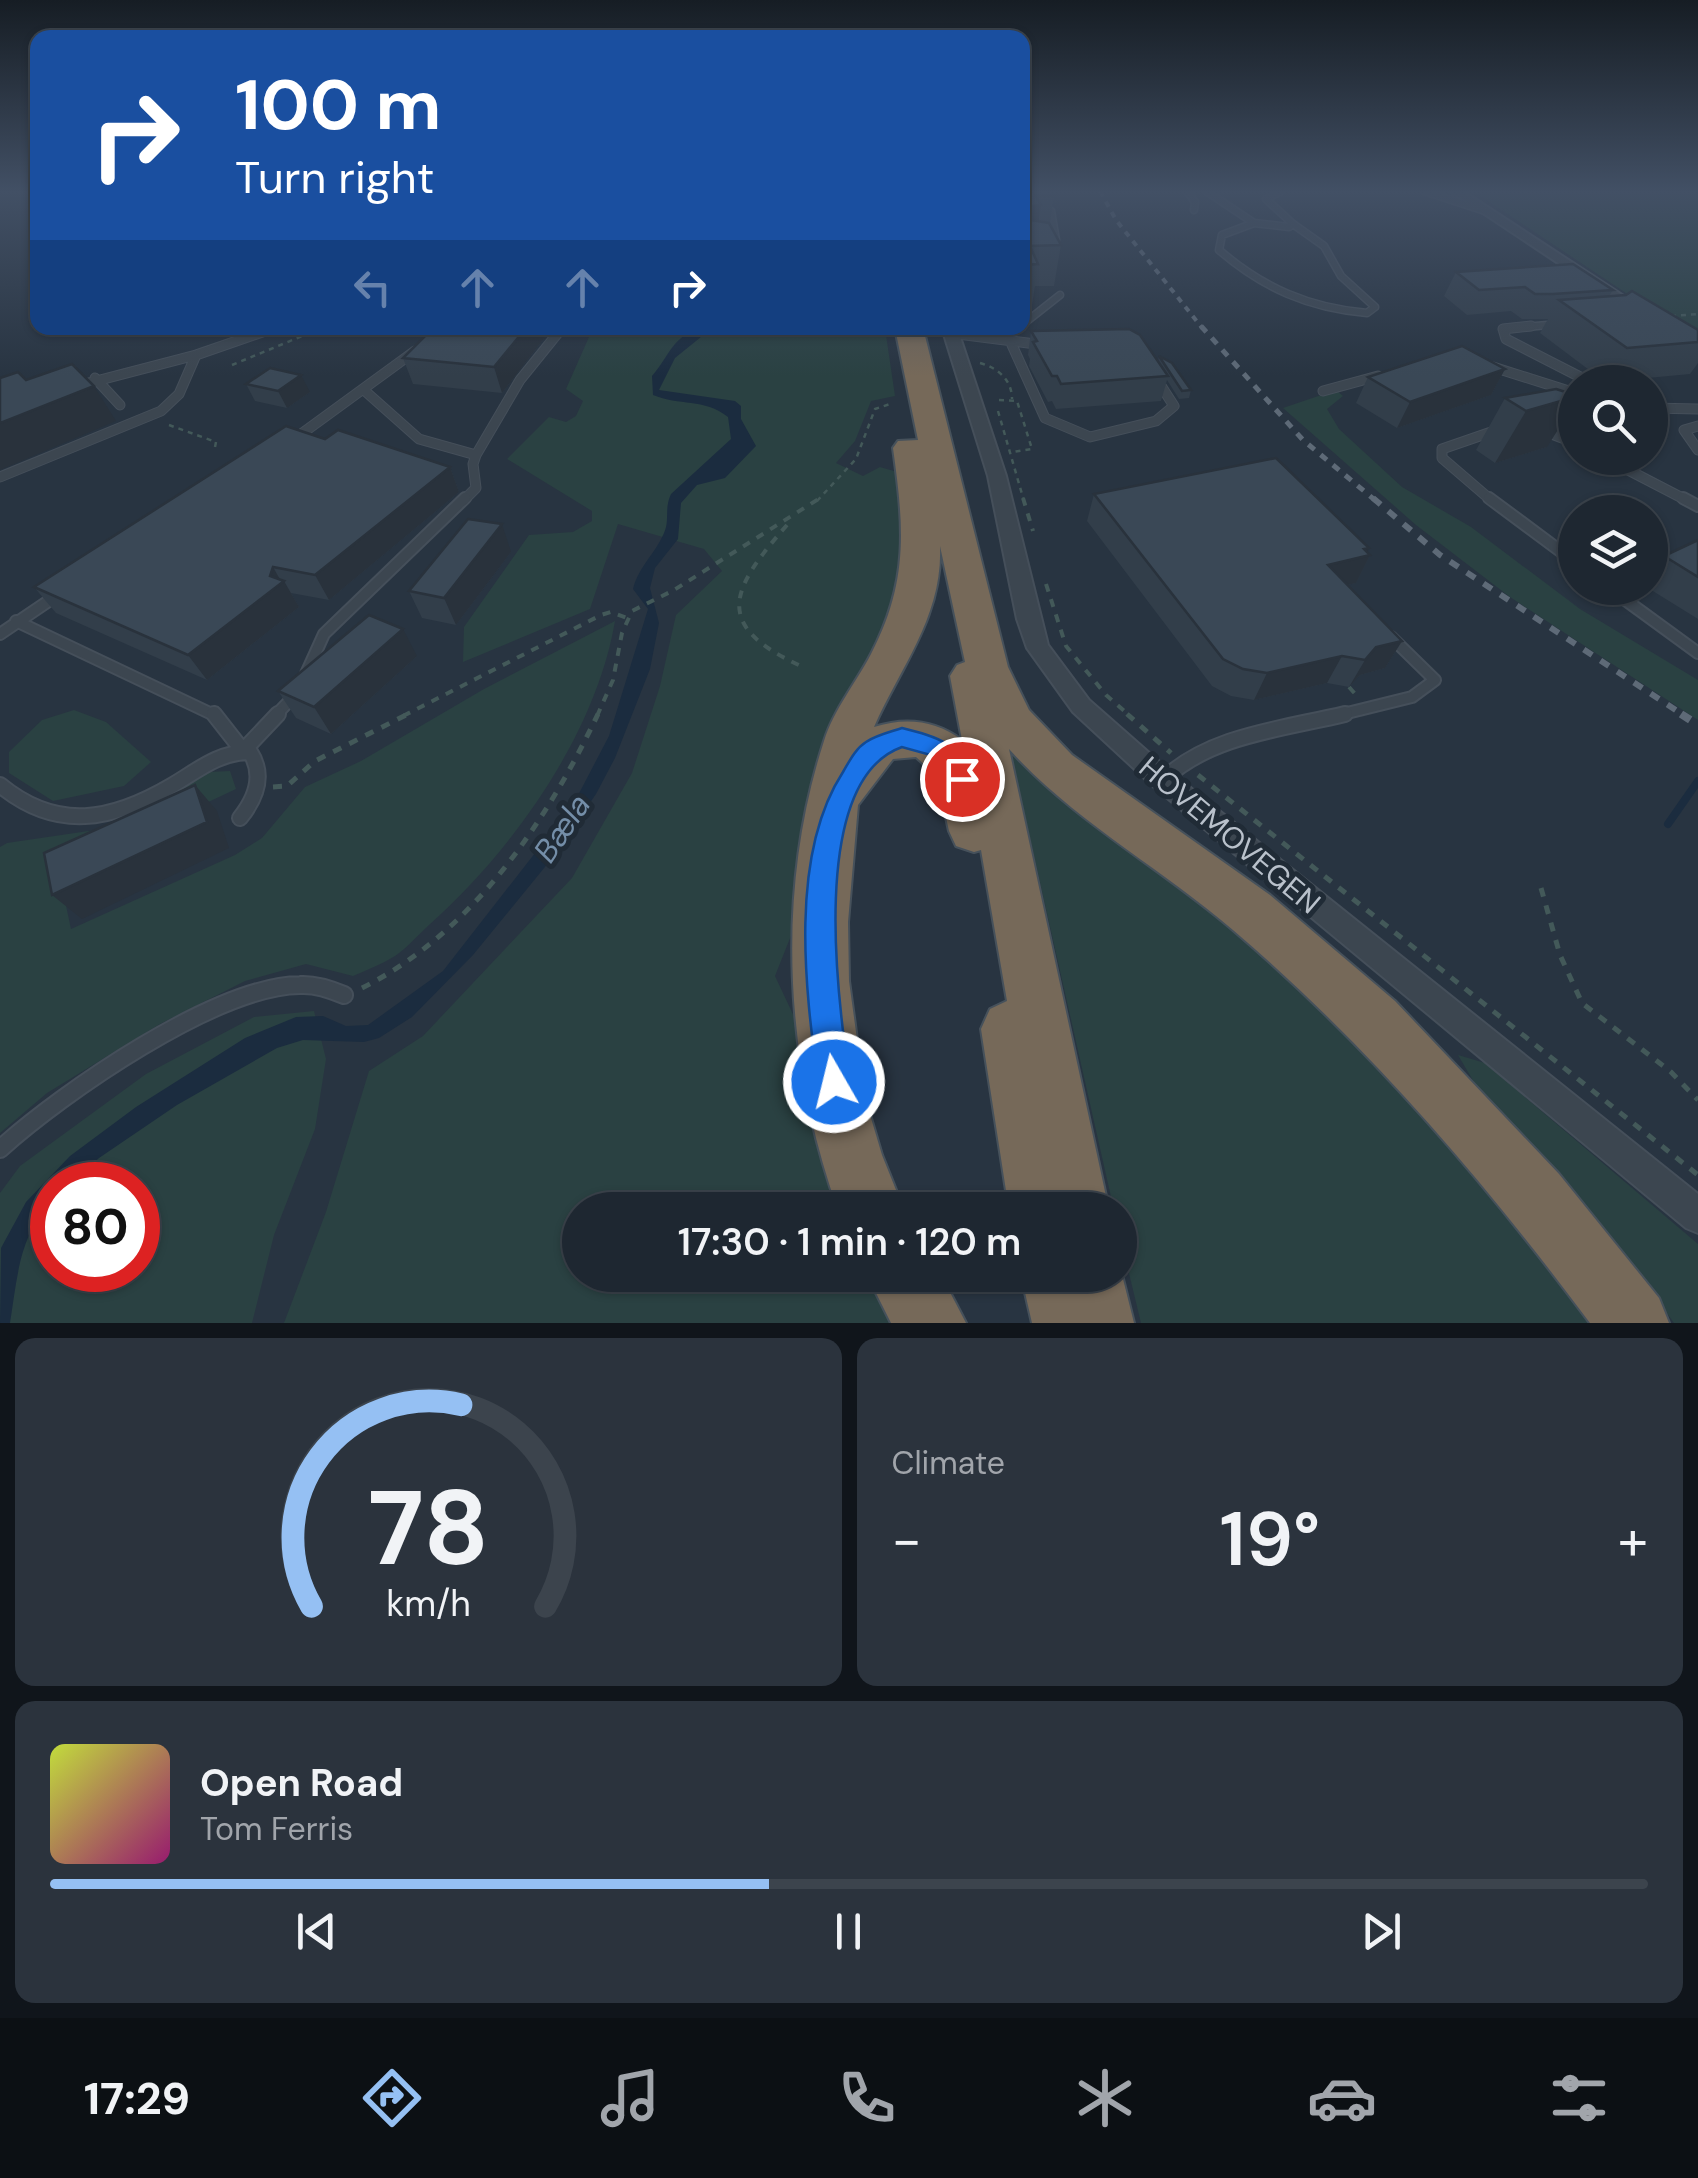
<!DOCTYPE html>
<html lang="en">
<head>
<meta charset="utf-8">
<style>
  :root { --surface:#1e2731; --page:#2b333d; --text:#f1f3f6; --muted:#a1a5ab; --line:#3c444d; --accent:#95c0f3 }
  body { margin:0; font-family:"DM Sans",sans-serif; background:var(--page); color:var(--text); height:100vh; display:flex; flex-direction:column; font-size:38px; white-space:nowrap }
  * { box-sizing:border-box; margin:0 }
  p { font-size:32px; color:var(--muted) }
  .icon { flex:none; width:55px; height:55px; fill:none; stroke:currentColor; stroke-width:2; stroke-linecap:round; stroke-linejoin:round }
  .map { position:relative; height:1323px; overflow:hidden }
  .sheet { display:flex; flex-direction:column; gap:15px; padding:15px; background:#10151b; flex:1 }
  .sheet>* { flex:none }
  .hud { position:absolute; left:30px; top:30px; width:1000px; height:305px; border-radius:20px; box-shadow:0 2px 8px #0004,0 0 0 2px var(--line); background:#1a4fa0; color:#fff; overflow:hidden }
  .buttons { position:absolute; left:1558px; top:365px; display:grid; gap:20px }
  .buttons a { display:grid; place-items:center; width:110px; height:110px; border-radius:50%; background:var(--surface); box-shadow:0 2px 8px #0004,0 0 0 2px var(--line); font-size:50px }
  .speed { position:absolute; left:30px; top:1162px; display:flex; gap:20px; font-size:50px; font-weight:700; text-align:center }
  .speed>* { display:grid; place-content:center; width:130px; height:130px; border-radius:50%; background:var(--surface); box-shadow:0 2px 8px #0004,0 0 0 2px var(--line); line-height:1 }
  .speed .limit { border:15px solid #d22; background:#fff; color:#111 }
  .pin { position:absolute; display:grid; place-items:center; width:85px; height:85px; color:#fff; margin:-42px; border:5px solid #fff; border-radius:50%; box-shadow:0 2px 10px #0007 }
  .me { position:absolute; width:110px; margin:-55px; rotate:352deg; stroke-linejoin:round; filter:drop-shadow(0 0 8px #0008) }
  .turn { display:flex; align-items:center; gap:35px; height:210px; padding:0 40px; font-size:45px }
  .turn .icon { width:130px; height:130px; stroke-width:2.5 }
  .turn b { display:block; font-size:70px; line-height:85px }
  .lanes { display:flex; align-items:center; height:95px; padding:0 40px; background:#0003; justify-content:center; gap:50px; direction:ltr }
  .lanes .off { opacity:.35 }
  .big { font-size:75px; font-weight:600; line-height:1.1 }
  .sheet .widget { flex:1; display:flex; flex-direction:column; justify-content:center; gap:15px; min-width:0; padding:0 35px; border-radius:20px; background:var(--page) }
  .sheet .dial { align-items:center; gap:0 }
  .dial svg { height:260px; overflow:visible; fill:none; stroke:var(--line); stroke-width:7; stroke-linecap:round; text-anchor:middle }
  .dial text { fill:var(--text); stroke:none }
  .song { display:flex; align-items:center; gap:30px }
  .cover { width:120px; height:120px; border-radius:15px; background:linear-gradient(135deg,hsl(70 70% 55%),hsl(320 70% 35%)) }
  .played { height:10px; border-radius:5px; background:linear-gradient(90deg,var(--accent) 45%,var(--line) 45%) }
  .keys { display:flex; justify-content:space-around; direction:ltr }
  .heat { display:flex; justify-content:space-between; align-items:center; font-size:55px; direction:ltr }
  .sheet .tiles { flex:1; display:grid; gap:15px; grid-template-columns:1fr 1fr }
  .widget:last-child { grid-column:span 2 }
  .trip { position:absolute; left:562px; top:1192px; width:575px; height:100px; border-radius:50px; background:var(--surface); box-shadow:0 2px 8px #0004,0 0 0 2px var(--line); font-weight:600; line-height:100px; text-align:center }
  .tabs { display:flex; height:160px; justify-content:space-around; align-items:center; background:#0c1014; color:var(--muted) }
  .tabs .icon { width:70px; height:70px }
  .tabs .current { color:var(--accent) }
  .tabs b { font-size:45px; color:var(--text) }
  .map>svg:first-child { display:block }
</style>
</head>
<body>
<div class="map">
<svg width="1698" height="1323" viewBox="0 0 1698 1323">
  <rect width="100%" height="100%" fill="#283441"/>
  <path fill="#2a4142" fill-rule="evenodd" d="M1473,191H1698V341Z
    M593,328H885L895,396L871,401L855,441L836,463L863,476L880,467L904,474L913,538L800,913L775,976L798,1025L841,1210H580V1275H870L894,1323H284L326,1212L369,1071L423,1036L572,878L632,773L660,686L676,615L722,571L704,549L618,524L590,609L463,662L464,627L529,535L573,532L592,521V511L507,459L549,417L566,422L576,416L583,401L566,389Z
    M1336,390L1343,396L1327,409L1339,429L1402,487L1471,527L1580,609L1698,680V720L1510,597L1416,525L1283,408Z
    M615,621C596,734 513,850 429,925C418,935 407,948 395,956C382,964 367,970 353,976L306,964L245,981L160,1024L47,1093L0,1133V847L7,843L102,829L209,772L230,771L236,789L83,861L61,882L71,929L235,855L262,838L305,787L361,761L484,689Z
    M74,710L106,722L151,762L124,786L53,801L9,773V752L42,720Z
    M1009,745L1099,822L1355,1024L1607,1323H1141L1120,1236V1210H1114Z
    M314,1011L326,1059L315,1129L274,1235L252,1323H0V1193L20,1166L146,1074L254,1017ZM52,1185H138V1270H52Z
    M1458,1055L1485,1063L1698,1244V1323H1674L1614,1240L1478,1089Z"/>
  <path fill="#1b2c3f" d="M697,328H712L675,358L659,390L735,401L741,406V419L756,446L725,478L697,485L681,503L678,539L655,568L650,588L659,623L650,669L615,758L596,794L549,862L473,955L412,1017L379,1038L364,1042L303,1040L277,1048L177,1105L99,1158L71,1185H52V1202C19,1234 17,1280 10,1323H0L1,1248L26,1202L70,1156L136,1107L245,1038L296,1017L323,1016L346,1026L368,1025L443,971L574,803L609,736L648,609L633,589C639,566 655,554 664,533C670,520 664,508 671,494L731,439L728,417C704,398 679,406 653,395L652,376C670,355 670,341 697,328Z"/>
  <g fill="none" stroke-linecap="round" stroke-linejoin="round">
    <path stroke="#1b2c3f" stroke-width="8" d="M1668,824L1698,781"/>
    <g stroke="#454f5a" stroke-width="9">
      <path id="lane-far4" d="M1187,191L1195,202L1194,210
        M1206,191L1254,223L1289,227L1293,224L1266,199L1281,191
        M1424,191L1488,212
        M1022,200L1051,211L1056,240L1047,245
        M1254,223L1222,235L1219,250C1263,288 1309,308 1367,313L1375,307L1341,276L1324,246L1293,224
        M1022,325L1060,295
        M1013,329L1018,328
        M1503,329L1559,324"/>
    </g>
    <g stroke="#454f5a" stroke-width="11">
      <path id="lane-far3" d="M1531,326L1503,329L1506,339L1590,382
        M950,333L1043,345
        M988,334L1018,328
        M1012,345L1045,418L1090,437L1156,421L1174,406L1156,378
        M1493,367L1575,393
        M95,378L120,405
        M77,386L196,355L274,328
        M365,391L419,439L476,455
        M1323,391L1378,376
        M1650,408L1698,409
        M1550,422L1575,417
        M1698,426L1684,430L1698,450
        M1544,431L1575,443
        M293,440L415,351
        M1605,458L1688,501
        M0,477L161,411L179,394L196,355
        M463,501L476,488L473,464L476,455L520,380L562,328
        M1492,501L1442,458V449L1497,430"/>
    </g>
    <g stroke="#454f5a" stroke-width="14">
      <path id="lane-far2" d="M1489,498L1575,562
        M1683,498L1698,506
        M1609,588L1698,653
        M16,621L216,716
        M0,634L56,596
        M305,676L324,634L465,498
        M275,716L297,693
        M1335,716L1412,697L1435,680L1391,637"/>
    </g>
    <g stroke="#454f5a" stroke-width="18">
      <path id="lane-far1" d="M214,714L243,751L278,714
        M1163,780C1210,735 1283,729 1345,714
        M0,785C57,832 112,821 173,785C198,770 219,752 250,752C265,775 256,798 240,818
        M287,986H318"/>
    </g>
    <g stroke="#454f5a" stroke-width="20">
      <path id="lane" d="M0,1149C62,1093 216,986 300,985C315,984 330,989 344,995"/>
    </g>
    <g stroke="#454f5a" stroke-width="4">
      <path id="street" d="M1450,191H1463L1648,312L1636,315Z
        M942,328H957L1006,476L1048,645L1089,700L1172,773L1698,1194V1233L1686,1228L1154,787L1073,712L1027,648L1017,619L988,476Z"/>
    </g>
    <g stroke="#46515b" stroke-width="4">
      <path id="highway" d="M895,328H923L1008,667L1029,710L1072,755L1270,895L1395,1001L1559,1174L1659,1298L1669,1323H1590C1484,1181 1369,1046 1233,930C1161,868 1074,821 1009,749L1109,1210H1009L981,1029L990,1009L1007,1001L981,850L974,852L956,846L949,831L937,776L916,757L893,759L858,805L848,922L849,981L865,1098L882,1155L904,1210H838C785,1062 775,892 824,741C834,709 856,683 871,654C909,581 904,527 893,448L898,441L918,440ZM940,546L965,662L957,665L950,676L962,740C935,720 905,717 874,727C901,666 943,616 940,546Z
        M1120,1267L1134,1323H1032L1021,1275H1120Z
        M867,1275H941L966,1323H891Z"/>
    </g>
    <path stroke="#435959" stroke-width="2.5" stroke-dasharray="5 5" stroke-linecap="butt" d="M1671,316L1698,314
      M980,363C998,368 1012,380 1012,399
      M232,365L312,332
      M999,400L1017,401L1032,449L1013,452
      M998,411L1024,501
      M169,425L216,442L215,447
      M817,501L856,459L875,409L890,404"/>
    <path stroke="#435959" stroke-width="4" stroke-dasharray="8 8" stroke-linecap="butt" d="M1023,498L1033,531
      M787,525C731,589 711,625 801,666
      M1046,584L1066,646L1106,695L1130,716
      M1349,687L1357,696
      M403,716L601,615L611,612L627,618
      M597,716L613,680L622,633L632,611L674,590L820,498"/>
    <path stroke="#435959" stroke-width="5" stroke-dasharray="9 9" stroke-linecap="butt" d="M1127,714L1171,753
      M1198,775L1698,1175
      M273,787L287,786L315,761L408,714
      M1541,888L1560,955L1582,1003L1671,1072L1698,1100
      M362,988C472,933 546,823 598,714"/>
    <use href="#lane-far4" stroke="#3c4650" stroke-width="6"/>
    <use href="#lane-far3" stroke="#3c4650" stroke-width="9"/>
    <use href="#lane-far2" stroke="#3c4650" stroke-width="10"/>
    <use href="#lane-far1" stroke="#3c4650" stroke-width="14"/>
    <use href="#lane" stroke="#3c4650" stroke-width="16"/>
    <use href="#street" fill="#3c4650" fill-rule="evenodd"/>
    <use href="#highway" fill="#766959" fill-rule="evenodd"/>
    <path stroke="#5e6a77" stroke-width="4" stroke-dasharray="6 6" stroke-linecap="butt" d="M1100,191L1116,220L1203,329"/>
    <path stroke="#5e6a77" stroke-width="5" stroke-dasharray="8 8" stroke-linecap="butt" d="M1201,326L1303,440L1376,501"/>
    <path stroke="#5e6a77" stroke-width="6" stroke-dasharray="10 10" stroke-linecap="butt" d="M1373,498L1440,555L1685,716"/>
    <path stroke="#5e6a77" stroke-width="8" stroke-dasharray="11 11" stroke-linecap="butt" d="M1681,714L1698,725"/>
  </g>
  <path fill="#323e4a" d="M1022,190L1054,196L1050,223L1061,245L1054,286H1035L1032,305H1022Z
    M1456,272L1613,290L1609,296L1698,330V363L1690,374L1605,382L1540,333L1548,319H1522L1511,311L1467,315L1444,296Z
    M433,328H552L502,393L413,384L403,358Z
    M1031,331L1158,361L1159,356L1191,390L1189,398L1179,399L1167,380L1161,401L1056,409L1052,401L1048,402L1029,366L1030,359L1028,355Z
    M1505,369L1491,395L1397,428L1356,403L1368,377Z
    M246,384L310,392L287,408L255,401Z
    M1556,389L1547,447L1495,463L1476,450L1505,398Z
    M325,439L450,467L459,492L329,600L291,593L299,607L207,680L56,613L34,587Z
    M1094,494L1367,552L1370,555L1356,583L1347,585L1402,641L1385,668L1360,675L1349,687L1327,683L1254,700L1231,696L1212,686L1087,521Z
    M1698,540V619L1648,588H1650V573L1664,556Z
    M511,552L456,625L422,618L409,591Z
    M417,656L331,734L296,718L278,691Z"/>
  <path fill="#29323c" d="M1041,205L1035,244L1022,245V210L1025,207Z
    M526,328H552L502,393L494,367Z
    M1505,369L1491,395L1397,428L1410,402Z
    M301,375L310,392L287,408L278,391Z
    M94,386L116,421L0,470V423Z
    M1575,397V403L1547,447L1495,463L1526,411Z
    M450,467L459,492L329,600L315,575Z
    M502,524L511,552L456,625L444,598Z
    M1369,548L1365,557L1370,555L1356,583L1314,592L1328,565Z
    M273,567L282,583L284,581L299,607L207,680L188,655L270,576Z
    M403,629L417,656L331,734L314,707Z
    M1402,641L1385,668L1360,675L1349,687L1365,660L1376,647Z
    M1342,656L1327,683L1254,700L1267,673Z
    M195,785L217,811L229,848L82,919L52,895Z"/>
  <path fill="#3a4856" stroke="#29323c" stroke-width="2.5" d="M1022,190H1051L1054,196H1036L1041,205L1025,207L1022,210Z
    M1022,216L1025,219L1049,223L1061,245L1030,246L1038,264L1022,265Z
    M1573,264L1613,290L1553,294H1535L1525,287L1479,290L1456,272Z
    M1632,291L1698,330V342L1627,348L1559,300L1626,295Z
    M433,328H526L494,367L403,358Z
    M1129,329L1140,335L1168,376L1061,384L1057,376H1052L1033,342L1037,341L1031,331Z
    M1462,346L1505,369L1410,402L1368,377Z
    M1159,356L1172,363L1191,390L1182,391Z
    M72,364L94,386L0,423V378L18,372L26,380Z
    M270,368L301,375L278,391L246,384Z
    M1556,389L1575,395V397L1526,411L1505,398Z
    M286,426L325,439L338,430L450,467L315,575L273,567L270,576L284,581L188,655L34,587Z
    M1276,458L1369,548L1364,549L1370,555L1328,565L1402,641L1376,647L1365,660L1342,656L1267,673L1243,669L1223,659L1094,494Z
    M468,519L502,524L444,598L409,591Z
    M1698,540V577L1664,556Z
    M369,615L403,629L314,707L278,691Z
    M195,785L207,822L52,895L44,853Z"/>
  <linearGradient id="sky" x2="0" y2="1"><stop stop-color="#161d24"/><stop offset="0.51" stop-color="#425065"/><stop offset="1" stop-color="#425065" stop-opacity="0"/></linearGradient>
  <rect width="1698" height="376" fill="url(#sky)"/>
  <path fill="#1a73e8" stroke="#114b97" stroke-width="2.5" d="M902,728C938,737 959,743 975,779L971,787C951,793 944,769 931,755L902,747C807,781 838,1004 850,1082L846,1093L834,1098L823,1093L818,1082C805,988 789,855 843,772C849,762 855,749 866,742C876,735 890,732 902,728Z"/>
  <g text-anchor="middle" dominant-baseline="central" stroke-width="10" stroke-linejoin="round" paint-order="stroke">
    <g font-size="30" fill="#b9c1cb" stroke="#202b36">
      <text transform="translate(1230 835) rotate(40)">HOVEMOVEGEN</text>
    </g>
    <g font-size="32" font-style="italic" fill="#748ea8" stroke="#202b36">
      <text transform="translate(562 828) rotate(-56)">Bæla</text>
    </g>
  </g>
</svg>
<div class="buttons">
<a><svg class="icon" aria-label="search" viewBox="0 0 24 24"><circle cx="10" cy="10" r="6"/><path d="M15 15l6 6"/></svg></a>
<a><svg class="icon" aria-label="layers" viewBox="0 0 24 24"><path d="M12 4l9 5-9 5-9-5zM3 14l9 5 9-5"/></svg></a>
</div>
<div class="speed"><div class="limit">80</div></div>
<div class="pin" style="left:962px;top:779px;background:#d93025"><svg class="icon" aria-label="arrive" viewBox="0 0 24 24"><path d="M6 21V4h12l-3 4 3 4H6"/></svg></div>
<svg class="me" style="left:834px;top:1082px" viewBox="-20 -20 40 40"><circle r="17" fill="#1a73e8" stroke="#fff" stroke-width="3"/><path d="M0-11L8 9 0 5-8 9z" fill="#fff"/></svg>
<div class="trip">17:30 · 1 min · 120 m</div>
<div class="hud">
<div class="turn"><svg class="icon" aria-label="right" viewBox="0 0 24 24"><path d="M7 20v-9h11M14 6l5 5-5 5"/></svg><div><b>100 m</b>Turn right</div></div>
<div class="lanes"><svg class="icon off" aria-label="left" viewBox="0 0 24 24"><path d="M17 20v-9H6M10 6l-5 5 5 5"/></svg><svg class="icon off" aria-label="ahead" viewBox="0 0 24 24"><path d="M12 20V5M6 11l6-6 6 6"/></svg><svg class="icon off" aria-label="ahead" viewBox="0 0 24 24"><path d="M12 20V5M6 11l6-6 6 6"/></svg><svg class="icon" aria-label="right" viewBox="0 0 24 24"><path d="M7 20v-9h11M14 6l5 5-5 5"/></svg></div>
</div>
</div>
<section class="sheet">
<div class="tiles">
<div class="widget dial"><svg viewBox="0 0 100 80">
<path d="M14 69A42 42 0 1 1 86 69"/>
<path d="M14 69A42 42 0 0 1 60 7" stroke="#95c0f3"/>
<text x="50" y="56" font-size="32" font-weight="700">78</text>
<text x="50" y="72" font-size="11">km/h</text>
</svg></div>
<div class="widget"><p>Climate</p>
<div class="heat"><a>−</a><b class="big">19°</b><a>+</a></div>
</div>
<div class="widget">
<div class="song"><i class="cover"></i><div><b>Open Road</b><p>Tom Ferris</p></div></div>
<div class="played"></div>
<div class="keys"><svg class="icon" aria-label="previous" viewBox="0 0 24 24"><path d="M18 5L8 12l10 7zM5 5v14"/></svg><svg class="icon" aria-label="pause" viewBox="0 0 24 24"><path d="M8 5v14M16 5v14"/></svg><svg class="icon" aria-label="next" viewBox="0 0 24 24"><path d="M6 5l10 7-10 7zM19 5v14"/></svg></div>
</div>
</div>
</section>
<nav class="tabs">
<b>17:29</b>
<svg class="icon current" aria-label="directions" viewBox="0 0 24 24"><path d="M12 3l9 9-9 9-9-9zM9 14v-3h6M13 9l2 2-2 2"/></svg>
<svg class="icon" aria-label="music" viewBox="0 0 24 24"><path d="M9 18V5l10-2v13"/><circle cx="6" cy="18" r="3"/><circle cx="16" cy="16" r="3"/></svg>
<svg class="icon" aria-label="phone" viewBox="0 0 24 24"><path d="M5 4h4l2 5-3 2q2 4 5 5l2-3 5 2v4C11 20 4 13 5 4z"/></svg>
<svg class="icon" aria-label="climate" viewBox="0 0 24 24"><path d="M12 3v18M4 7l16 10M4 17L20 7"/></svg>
<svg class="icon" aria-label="car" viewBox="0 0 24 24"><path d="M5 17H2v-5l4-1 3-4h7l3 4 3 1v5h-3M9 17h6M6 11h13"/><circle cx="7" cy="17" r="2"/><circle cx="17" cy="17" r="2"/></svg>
<svg class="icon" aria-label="filters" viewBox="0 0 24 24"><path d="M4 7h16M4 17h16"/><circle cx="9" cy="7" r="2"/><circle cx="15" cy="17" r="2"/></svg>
</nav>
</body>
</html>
